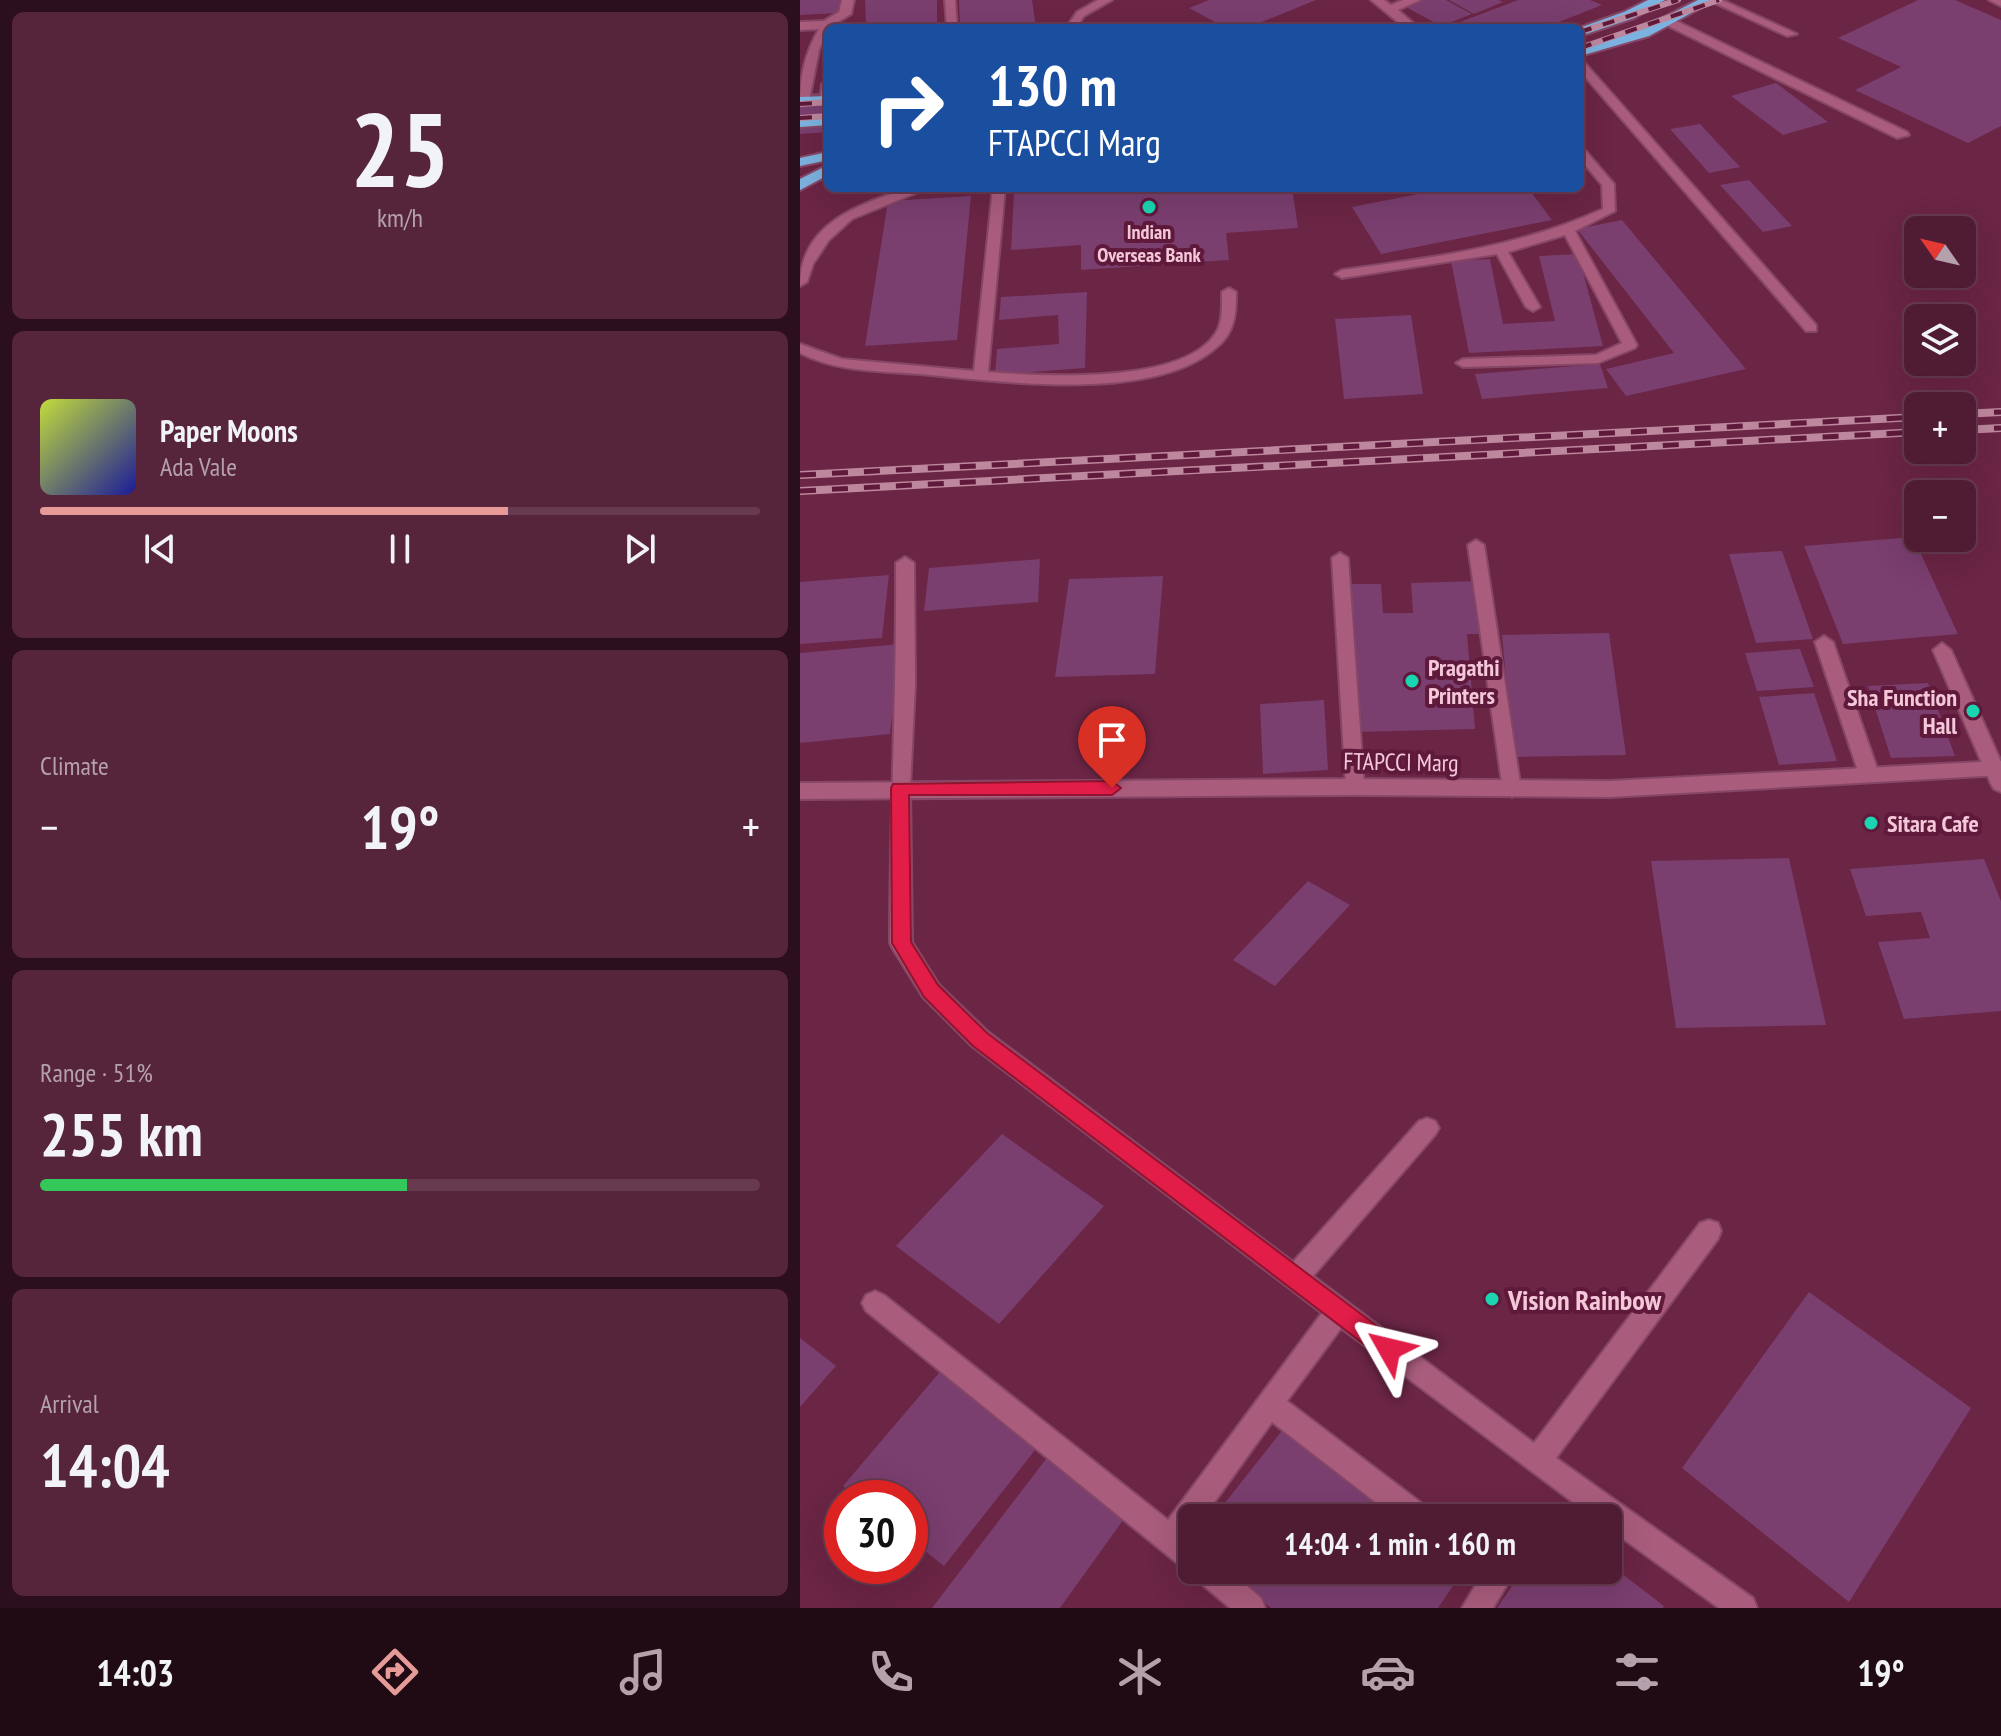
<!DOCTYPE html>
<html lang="en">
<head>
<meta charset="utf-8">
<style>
  :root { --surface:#501c34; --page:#56253c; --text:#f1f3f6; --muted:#b4a1ac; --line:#673a4f; --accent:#e69b98 }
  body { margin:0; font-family:"PT Sans Narrow",sans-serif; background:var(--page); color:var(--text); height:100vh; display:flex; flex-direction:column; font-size:30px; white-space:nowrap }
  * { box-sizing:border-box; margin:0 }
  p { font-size:26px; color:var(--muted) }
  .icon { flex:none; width:44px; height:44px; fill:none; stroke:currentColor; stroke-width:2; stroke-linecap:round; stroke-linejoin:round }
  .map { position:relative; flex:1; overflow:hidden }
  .side { display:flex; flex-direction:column; gap:12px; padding:12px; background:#2c0f1d; width:800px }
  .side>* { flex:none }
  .hud { position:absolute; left:24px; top:24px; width:760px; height:168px; border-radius:12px; box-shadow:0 8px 32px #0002,0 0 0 2px var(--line); background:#1a4fa0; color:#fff; overflow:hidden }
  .needle { width:52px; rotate:304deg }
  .fabs { position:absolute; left:1104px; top:216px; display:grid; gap:16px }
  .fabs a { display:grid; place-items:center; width:72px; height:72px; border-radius:12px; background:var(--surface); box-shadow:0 8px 32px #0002,0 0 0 2px var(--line); font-size:40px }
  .speed { position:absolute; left:24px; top:1480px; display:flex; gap:16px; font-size:40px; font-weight:700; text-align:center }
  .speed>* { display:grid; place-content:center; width:104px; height:104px; border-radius:50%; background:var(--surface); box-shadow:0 8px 32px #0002,0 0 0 2px var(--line); line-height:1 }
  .speed .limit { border:12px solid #d22; background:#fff; color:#111 }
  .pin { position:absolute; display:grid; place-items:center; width:68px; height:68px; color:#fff; margin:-82px -34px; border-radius:50% 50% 50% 0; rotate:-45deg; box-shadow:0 0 8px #0007 }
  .pin .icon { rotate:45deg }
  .me { position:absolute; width:88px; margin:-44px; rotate:307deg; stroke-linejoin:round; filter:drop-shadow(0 0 6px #0008) }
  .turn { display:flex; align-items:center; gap:28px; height:168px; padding:0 32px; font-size:36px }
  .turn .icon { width:104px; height:104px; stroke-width:2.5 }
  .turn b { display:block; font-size:56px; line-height:68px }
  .big { font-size:60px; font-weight:800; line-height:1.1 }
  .side .widget { flex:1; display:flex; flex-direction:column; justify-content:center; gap:12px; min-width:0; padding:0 28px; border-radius:12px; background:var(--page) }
  .side .dial { align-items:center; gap:0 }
  .dial b { font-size:104px; line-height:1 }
  .song { display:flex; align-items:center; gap:24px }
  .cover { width:96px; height:96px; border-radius:12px; background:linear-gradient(135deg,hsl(70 70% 55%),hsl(240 70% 35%)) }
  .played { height:8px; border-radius:4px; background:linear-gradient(90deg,var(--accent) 65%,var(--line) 65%) }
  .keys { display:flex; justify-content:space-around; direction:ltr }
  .heat { display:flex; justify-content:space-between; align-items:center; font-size:44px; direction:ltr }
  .charge { height:12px; border-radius:6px; background:linear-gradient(90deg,#34c759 51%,var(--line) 0) }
  .trip { position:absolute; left:378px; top:1504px; width:444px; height:80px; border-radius:12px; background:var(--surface); box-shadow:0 8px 32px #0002,0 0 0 2px var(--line); font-weight:800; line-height:80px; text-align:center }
  .menu { display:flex; height:128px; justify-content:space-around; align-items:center; background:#200b15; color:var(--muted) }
  .menu .icon { width:56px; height:56px }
  .menu .on { color:var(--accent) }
  .menu b { font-size:36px; color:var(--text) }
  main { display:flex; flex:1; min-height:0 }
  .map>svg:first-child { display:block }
</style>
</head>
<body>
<main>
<section class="side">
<div class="widget dial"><b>25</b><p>km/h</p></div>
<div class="widget">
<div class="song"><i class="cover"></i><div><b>Paper Moons</b><p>Ada Vale</p></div></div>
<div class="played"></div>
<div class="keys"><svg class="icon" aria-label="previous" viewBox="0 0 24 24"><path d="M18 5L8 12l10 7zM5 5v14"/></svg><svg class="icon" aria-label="pause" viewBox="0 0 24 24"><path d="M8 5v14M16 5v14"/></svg><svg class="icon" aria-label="next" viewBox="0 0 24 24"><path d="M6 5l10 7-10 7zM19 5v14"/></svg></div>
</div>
<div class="widget"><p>Climate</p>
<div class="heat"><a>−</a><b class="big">19°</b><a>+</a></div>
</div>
<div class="widget"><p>Range · 51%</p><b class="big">255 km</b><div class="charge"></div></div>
<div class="widget"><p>Arrival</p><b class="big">14:04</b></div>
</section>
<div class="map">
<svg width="1201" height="1608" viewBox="0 0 1201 1608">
  <rect width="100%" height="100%" fill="#6b2545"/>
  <path fill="#7a3e6f" d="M0,0H41L38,13L0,15Z
    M65,0H137V28H39L66,23Z
    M159,0H232L236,28H160Z
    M409,0H516L447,28H426L389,8Z
    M619,0H646L672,14L641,26L604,6Z
    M649,0H699L703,2L674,14Z
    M718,0H790L802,5L744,28H644Z
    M1118,0H1155L1201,20V126L1168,143L1055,90L1101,67L1038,38Z
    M976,83L1028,122L983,135L931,96Z
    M28,92V132L0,134V94Z
    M900,124L940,167L909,173L870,129Z
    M949,180L992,226L963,232L920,185Z
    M300,188H492L498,228L426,233L429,260L281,270V245L211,250L214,194Z
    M649,188H728L752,220L581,254L552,207Z
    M171,196L157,340L65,346L88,201Z
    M822,220L946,369L826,396L806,369L874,353L777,229Z
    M778,254L803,346L669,353L651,261L690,259L703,324L755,321L739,256Z
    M287,292L285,368L195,375L197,349L259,344L258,315L199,320L201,297Z
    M611,315L623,394L544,399L535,319Z
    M800,364L808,388L682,399L675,374Z
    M1113,537L1158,634L1043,644L1004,546Z
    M982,551L1013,639L956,643L929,554Z
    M240,559L238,602L124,611L129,568Z
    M89,575L82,638L0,644V582Z
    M363,576L355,674L255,677L269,579Z
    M679,581L684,634H667L675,729L555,732L551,584H581L583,613H613L611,583Z
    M809,633L826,755L713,757L702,635Z
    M100,644L90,734L0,743V653Z
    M1000,649L1014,687L957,691L945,653Z
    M1128,683L1155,756L1091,758L1068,686Z
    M1014,693L1037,761L979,765L959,697Z
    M524,700L528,770L463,774L460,704Z
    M989,858L1026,1025L876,1028L851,861Z
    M1184,859L1201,901V1011L1104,1019L1078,942L1130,938L1121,912L1066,916L1050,869Z
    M508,881L550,905L475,986L433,960Z
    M202,1134L304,1206L199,1324L96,1246Z
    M1009,1292L1171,1408L1049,1602L882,1468Z
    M0,1338L36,1366L0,1407Z
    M144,1367L243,1440L144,1566L110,1539V1498H58L43,1486Z
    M484,1428L599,1518H413Z
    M246,1459L326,1516L260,1608H132Z
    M808,1563L864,1606L863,1608H697L723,1570H808Z
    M426,1570H664L638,1608H471Z"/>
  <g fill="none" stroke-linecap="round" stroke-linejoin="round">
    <g stroke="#864766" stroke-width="4">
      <path id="service" d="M145,0H155L157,28H147Z
        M298,0H312L284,16L276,28H266L277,12Z
        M908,0H922L997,34L987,36Z
        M1189,0H1201V6Z
        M780,61L784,62L1016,325V331H1006L780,71Z
        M28,81V103H26L20,100L22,84Z
        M780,148L784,149L814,184L815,211L775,231L837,345L835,348L798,363L663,367L656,363L663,359L796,355L822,343L765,235L708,252L740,307L733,311L726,307L697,254L542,278L535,274L542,270C632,258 719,247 803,209L802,185L780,159Z
        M110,188H128L52,219L29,240L13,264L7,282L0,286C0,223 59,204 110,188Z
        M193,188H205L188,372C240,376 390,386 418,329C423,318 422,304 422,292L429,288L436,292C436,314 435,332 417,347C353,404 199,381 120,374C80,371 37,372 0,353V344L42,359L174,371Z
        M676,540L684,545L721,790L712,797L703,790L668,545Z
        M540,553L548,558L564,787L555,794L546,787L532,558Z"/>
    </g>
    <g stroke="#864766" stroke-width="4">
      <path id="minor" d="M42,0H54L51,14L28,28L19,50L9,101L0,104C0,76 5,53 19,29L0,30V22L24,21L39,12Z
        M571,0H584L591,5L603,0H620L598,10L619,28H605Z
        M868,17L1107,132L1109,135L1097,138L864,24L862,21Z
        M105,557L114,563L115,684L110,788L112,942L139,985L188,1032L493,1262L619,1121L627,1118L635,1121L639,1128L635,1135L513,1276L734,1443L900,1223L909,1220L918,1223L921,1231L918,1239L756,1458L953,1598L957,1608H919L808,1528V1518H794L541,1328L487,1401L628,1508L632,1518H596L472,1422L403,1518H392L389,1537L392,1539V1570H428L461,1598L465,1608H430L397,1580L393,1570L392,1571L382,1567L66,1311L62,1303L66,1295L75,1291L84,1295L368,1520L522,1313L172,1046L123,997L93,949L90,943C90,816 97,690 96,563Z
        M1024,636L1033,642L1079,774L1076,779H1062L1059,774L1015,642Z
        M1142,643L1151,650L1201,762V792L1194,789L1191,784L1133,650Z
        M672,1570H708L711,1578L693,1608H662L678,1581Z"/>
    </g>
    <g stroke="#864766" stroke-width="4">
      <path id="tertiary" d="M1201,761V775L810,797L555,795L0,799V783L555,779L810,781Z"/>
    </g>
    <g stroke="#864766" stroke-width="4">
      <path id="trunk" d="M848,0H865L834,18L780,36L779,28L824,12Z
        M898,0H915L849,36L780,56V48L839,30Z
        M28,96V104L0,105V97Z
        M28,117V125L0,127V119Z
        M28,152V160L0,166V158Z
        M28,165V175L0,190V179Z"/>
    </g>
    <use href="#service" fill="#a95c7c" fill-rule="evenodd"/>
    <use href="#minor" fill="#a95c7c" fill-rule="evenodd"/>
    <use href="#tertiary" fill="#a95c7c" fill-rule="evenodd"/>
    <use href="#trunk" fill="#7cb2df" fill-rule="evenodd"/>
    <g stroke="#bd879d" stroke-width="6">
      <path id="rail-far1" d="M780,32L878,0
        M780,48L919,0
        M0,104L28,102
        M0,118L28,116"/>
    </g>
    <g stroke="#bd879d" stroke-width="8">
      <path id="rail" d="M1162,414L1201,412
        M1162,430L1201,428
        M0,475L1118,417
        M0,491L1118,432"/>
    </g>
    <use href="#rail-far1" stroke="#5f193b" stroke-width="4" stroke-dasharray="12" stroke-linecap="butt"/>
    <use href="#rail" stroke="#5f193b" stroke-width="5" stroke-dasharray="16" stroke-linecap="butt"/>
  </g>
  <path fill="#e11d48" stroke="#92132f" stroke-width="2" d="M312,781L321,788L312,795H109L111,942L138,985L187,1033L597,1341L600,1349L597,1357L589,1360L581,1357L173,1046L124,997L92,943L91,788L93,784Z"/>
  <g fill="#1bd5b1" stroke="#5f193b" stroke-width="3">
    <circle cx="349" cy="207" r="8"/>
    <circle cx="612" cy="681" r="8"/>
    <circle cx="1173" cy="711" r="8"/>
    <circle cx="1071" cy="823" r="8"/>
    <circle cx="692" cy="1299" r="8"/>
  </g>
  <g text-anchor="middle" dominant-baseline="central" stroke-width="8" stroke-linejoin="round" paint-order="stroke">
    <g font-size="20" font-weight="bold" fill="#f4c8d8" stroke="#5f193b">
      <text x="349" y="232">Indian<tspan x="349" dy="23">Overseas Bank</tspan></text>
    </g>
    <g font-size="24" font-weight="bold" fill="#f4c8d8" stroke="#5f193b" text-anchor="start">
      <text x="628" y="667">Pragathi<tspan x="628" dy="28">Printers</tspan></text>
      <text x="1157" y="697" text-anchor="end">Sha Function<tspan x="1157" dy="28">Hall</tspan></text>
      <text x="1087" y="823">Sitara Cafe</text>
    </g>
    <g font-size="24" fill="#f4c8d8" stroke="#5f193b">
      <text transform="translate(601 762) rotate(1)">FTAPCCI Marg</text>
    </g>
    <g font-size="28" font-weight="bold" fill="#f4c8d8" stroke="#5f193b" text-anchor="start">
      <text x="708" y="1299">Vision Rainbow</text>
    </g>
  </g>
</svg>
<div class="fabs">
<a><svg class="needle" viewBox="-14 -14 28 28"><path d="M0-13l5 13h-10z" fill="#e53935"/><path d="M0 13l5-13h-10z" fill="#b4a1ac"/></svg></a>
<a><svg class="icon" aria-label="layers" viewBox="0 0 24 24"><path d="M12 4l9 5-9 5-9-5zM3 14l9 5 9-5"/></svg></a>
<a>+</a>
<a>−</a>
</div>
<div class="speed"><div class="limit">30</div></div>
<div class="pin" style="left:312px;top:788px;background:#d93025"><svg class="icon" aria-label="arrive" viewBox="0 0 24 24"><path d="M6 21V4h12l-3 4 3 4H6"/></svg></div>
<svg class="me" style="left:589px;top:1349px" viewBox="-20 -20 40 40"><path d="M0-17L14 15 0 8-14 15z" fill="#e11d48" stroke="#fff" stroke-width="4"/></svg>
<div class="trip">14:04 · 1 min · 160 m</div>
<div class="hud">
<div class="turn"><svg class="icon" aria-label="right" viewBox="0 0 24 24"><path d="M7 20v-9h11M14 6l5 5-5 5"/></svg><div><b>130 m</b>FTAPCCI Marg</div></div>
</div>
</div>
</main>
<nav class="menu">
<b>14:03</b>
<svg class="icon on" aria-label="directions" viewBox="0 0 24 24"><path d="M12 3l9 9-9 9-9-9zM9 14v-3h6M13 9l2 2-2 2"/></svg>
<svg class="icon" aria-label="music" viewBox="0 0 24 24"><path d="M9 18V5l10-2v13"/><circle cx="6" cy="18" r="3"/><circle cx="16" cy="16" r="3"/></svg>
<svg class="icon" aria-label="phone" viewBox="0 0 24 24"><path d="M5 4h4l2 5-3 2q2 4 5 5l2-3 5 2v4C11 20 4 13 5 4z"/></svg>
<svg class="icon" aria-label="climate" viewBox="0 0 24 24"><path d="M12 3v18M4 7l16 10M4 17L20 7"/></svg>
<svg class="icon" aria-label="car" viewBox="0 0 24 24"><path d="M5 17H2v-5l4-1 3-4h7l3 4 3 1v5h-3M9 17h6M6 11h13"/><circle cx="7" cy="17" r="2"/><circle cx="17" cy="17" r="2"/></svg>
<svg class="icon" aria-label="filters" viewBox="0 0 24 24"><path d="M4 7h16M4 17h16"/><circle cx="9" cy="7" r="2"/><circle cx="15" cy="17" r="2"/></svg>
<b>19°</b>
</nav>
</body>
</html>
